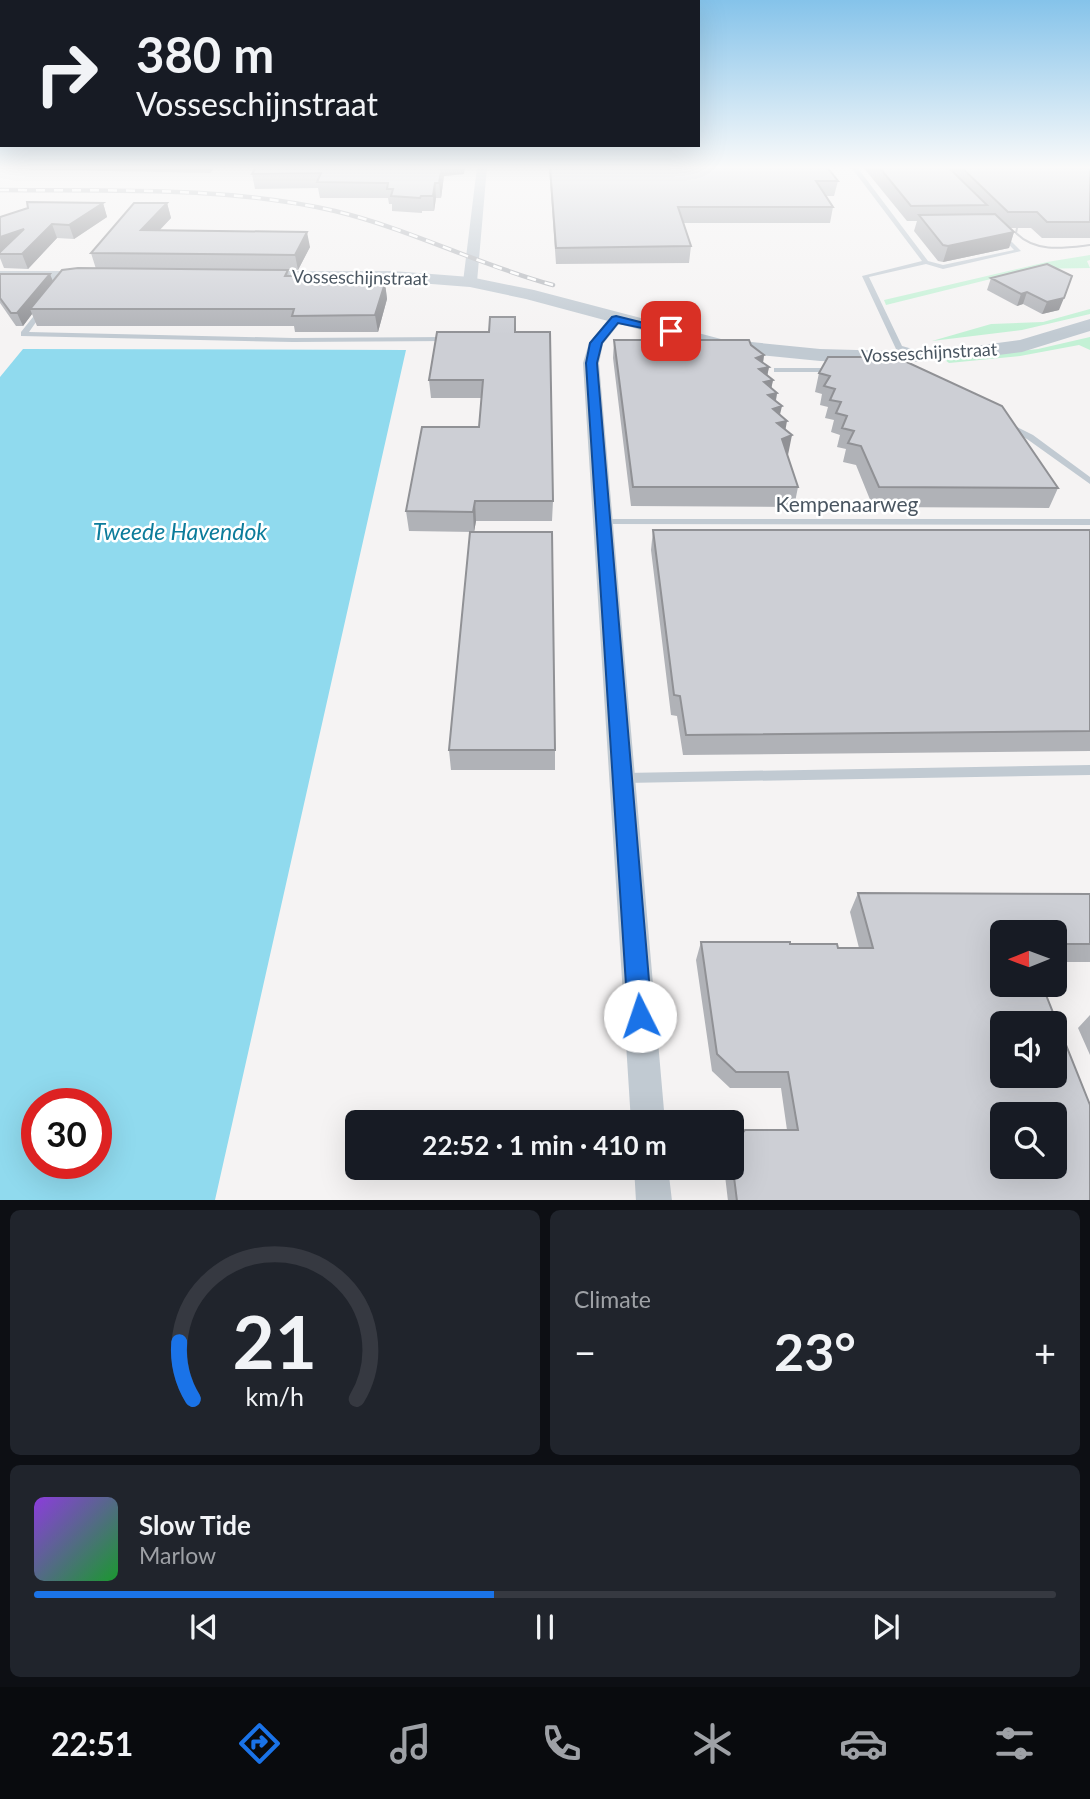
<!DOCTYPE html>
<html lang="en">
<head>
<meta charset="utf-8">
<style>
  :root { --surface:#171b24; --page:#20242c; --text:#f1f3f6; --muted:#9ea1a6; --line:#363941; --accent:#1a73e8 }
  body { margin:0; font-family:Lato,sans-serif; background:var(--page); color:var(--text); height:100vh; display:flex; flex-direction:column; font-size:26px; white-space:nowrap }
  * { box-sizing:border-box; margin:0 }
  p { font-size:23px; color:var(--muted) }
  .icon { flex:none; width:38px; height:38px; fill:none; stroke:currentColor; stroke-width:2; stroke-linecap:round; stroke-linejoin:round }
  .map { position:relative; height:1200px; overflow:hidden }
  .panel { display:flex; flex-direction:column; gap:10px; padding:10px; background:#0d0f14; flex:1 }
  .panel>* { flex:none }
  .banner { position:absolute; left:0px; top:0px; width:700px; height:147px; box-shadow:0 7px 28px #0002; background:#171b24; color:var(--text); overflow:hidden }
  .needle { width:46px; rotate:269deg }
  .tools { position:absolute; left:990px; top:920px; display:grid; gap:14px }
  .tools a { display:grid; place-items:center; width:77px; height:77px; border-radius:10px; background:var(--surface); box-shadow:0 7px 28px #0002; font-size:35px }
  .speed { position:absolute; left:21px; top:1088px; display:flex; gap:14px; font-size:35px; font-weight:700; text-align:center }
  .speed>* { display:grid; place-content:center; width:91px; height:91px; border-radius:50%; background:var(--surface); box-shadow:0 7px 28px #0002; line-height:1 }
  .speed .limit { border:10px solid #d22; background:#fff; color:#111 }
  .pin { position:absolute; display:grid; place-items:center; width:60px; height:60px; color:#fff; margin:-30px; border-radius:14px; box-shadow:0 4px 10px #0006 }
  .me { position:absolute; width:77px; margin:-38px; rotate:356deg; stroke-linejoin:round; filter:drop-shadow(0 0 5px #0008) }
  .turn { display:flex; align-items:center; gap:24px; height:147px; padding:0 21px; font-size:32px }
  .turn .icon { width:91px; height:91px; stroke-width:2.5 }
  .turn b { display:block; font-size:49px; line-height:60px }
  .big { font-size:52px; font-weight:700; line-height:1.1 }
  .panel .widget { flex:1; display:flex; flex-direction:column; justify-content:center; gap:10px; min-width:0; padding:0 24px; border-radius:10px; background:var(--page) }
  .panel .dial { align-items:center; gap:0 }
  .dial svg { height:182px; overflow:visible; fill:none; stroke:var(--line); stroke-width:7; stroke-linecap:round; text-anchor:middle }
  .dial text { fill:var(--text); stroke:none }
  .song { display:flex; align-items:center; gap:21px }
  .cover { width:84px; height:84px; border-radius:10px; background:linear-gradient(135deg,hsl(270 70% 55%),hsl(130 70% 35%)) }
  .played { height:7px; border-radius:4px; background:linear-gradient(90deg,var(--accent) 45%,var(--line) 45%) }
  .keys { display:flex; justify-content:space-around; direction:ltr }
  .heat { display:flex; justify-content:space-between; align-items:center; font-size:38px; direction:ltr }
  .panel .tiles { flex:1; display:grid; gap:10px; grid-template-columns:1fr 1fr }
  .widget:last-child { grid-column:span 2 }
  .trip { position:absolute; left:345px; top:1110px; width:399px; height:70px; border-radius:10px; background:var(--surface); box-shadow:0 7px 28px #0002; font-weight:700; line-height:70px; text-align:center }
  .tabs { display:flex; height:112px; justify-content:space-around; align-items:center; background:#090b0e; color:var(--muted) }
  .tabs .icon { width:49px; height:49px }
  .tabs .on { color:var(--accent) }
  .tabs b { font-size:32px; color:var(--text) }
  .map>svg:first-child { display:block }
</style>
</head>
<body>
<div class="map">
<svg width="1090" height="1201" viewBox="0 0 1090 1201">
  <rect width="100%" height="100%" fill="#f5f3f3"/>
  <path fill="#c3f1d5" d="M1090,255V260L1087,261L1090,268L1031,269L886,305L884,300L1047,262Z
    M1090,309V314L1022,330L932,341L991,324L1043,322Z
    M1090,337V350L1079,345L1020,356L949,363L945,360L1038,349Z"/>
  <path fill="#90daee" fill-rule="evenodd" d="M23,349L406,350L215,1200H0V377ZM37,1104H96V1164H37Z"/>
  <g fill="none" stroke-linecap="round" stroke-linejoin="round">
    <path fill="#c1cad2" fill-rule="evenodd" d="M851,167H857L928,261L943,265L1014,250L1000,235L1003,233L1021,251L943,269L926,264L869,277L902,346L923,352V356H917L896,349L862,276L922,261Z
      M43,306L46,308L29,332L293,338L448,337L452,339L448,341L293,342L21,336V332L41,307Z
      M774,368H834L838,370L834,372H774Z
      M1009,423L1033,435L1090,477V484L1027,439L1006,428L1005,426Z
      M605,519H1090V525L602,524L600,522L602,520Z
      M1090,765V775L624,783L620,782L618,778L620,774L624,773Z"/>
    <path fill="#c1cad2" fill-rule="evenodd" d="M477,167H487L477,282L470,286L463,282Z
      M616,315L623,319L603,344L599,363L665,1122H631L583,363L589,343L611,316Z
      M634,1167H668L672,1201H636Z"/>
    <path fill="#c1cad2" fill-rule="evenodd" d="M0,271H95L104,276L95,281H0Z
      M269,271H393L470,277L534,290L721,339L820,349L893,351L975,346L1020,340L1090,319V331L1022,352L975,358L893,363L820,361L720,351L526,299L470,287L393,281L263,280L260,276L263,272Z"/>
    <path stroke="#b5b8bd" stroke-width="2" d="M1017,228L1016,233C1036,253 1064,248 1090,245"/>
    <g stroke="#b5b8bd" stroke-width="4.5">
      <path id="rail" d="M0,190C112,191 225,186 335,211C410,229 479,265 553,285"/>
    </g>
    <use href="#rail" stroke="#fff" stroke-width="2.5" stroke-dasharray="9" stroke-linecap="butt"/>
  </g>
  <path fill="#b0b2b7" d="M0,167H215L210,173L0,169Z
    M549,167H827L838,181L834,196H826L833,207L830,223H683L691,246L689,263L556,264Z
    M863,167H1090V238H1042L1031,228H1010L1014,232L1009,248L943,262L938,261L914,231L917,221H907Z
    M252,174H464L444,176L441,198H436L434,211H422V213L392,211V204H389L388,198H320L318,188L255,189Z
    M103,203L107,217L74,239L57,238L28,269L4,268L0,258V217Z
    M167,203L171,218L160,230L310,247L298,270H288L289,276L309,283H385L387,299L378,332H295L294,326H37L32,314L23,326H16L0,303V274L53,282L96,269L91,253Z
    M1047,264L1059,310L1042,314L1023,304L1017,306L987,290L991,278Z
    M515,317L516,332L553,501L552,521H476L474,532L409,531L406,511L479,427L482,398H431L429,380L489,332Z
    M614,340L751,345L764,355L763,363L769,367L767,375L773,380L771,388L777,393L776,401L785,430L787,455L798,487L794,507L631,506L613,358Z
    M828,357L1058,488L1049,508L873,507L856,465L843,462L846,449L837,447L840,435L831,432L834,420L825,418L828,407L820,405L822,394L815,392L819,373Z
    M653,530H1090V751L683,755L677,716L671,715L651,550Z
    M449,750H555V770H451Z
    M858,893L1090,894V962H1055V933H1003L1090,1201H728L724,1167H732V1147L787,1130L781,1088H730L712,1071L696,960L701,942L859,948L850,912Z
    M1090,1015V1055L1078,1028Z"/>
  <path fill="#909195" d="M208,167H215L210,173Z
    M442,167H465L464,174L444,176L441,198L439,183Z
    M435,183L436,198L434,211L433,196Z
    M103,203L107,217L74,239L69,225Z
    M167,203L171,218L145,245L141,230Z
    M52,224L57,238L28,269L22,254Z
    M24,229L0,254V237Z
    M307,232L310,247L298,270L295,255Z
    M1014,232L1009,248L943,262L948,246Z
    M50,274L55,286L30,309L32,314L23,326L17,313Z
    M385,283L387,299L378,332L375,315Z
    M1027,292L1023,304L1017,306L1021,294Z
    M1064,298L1059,310L1042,314L1047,302Z
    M764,355L762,369L769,367L766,382L773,380L770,395L777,393L774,409L782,406L778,423L787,421L784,438L792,435L788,455L778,458L756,358Z
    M475,501L476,521L474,532L473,512Z"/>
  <path fill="#cdcfd5" stroke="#909195" stroke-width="2" fill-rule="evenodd" d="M256,167H442L439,183H435L433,196H421L420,198L391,196L393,189H387L388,183L317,182L321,173L252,174Z
    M550,167H827L838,181H816L833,207H678L691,246L556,248Z
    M879,167H948L987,205L911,206Z
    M961,167H1090V222H1047L1037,212H1008Z
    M27,202L103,203L69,225L52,224L22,254H0V252L24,229L0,237V217L28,208Z
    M134,203H167L141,230L307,232L295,255L91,253Z
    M995,214L1014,232L948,246L943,245L919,215Z
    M1047,264L1072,276L1064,298L1047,302L1027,292L1021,294L991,278Z
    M78,268L288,270L285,276H308L305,283H385L375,315L292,316L294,309H30L62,270Z
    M0,274H50L17,313H11L0,298Z
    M490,317H515V332H550L553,501H475L473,512L406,511L422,427H479L483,380H429L437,332H489Z
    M614,340H749L751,345L764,355L756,358L769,367L759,369L773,380L764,382L777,393L768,395L782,406L773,409L787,421L777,423L792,435L782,439L798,487H633Z
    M828,357H896L1002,406L1058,488L879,487L861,446L848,443L854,431L842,428L847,416L836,413L841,402L830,400L835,389L824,386L830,376L819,373Z
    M653,530H1090V731L686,735L680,696L674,695Z
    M470,532H552L555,750H449Z
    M858,893L1090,894V944H1055V933H1003V985H1042L1090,1105V1201H737L732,1161V1147L745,1130H798L788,1072H736L717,1054L701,942H790V944H837L838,948H873ZM1003,1024H1055V1076H1003ZM1003,1115H1055V1167H1003Z"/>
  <linearGradient id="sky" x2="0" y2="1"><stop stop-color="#85c3ea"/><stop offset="0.5" stop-color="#fafafa"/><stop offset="1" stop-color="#fafafa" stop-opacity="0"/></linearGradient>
  <rect width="1090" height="335" fill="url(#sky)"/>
  <path fill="#1a73e8" stroke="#114b97" stroke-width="2" d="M616,316L676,331L671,334L618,323L602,343L597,363L652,1016L648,1024L640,1028L631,1024L628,1016L586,363L590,343L612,317Z"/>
  <g text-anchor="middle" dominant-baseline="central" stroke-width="5" stroke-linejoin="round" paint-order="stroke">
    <g font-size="18" fill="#4a5661" stroke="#fff">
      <text transform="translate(360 277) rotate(1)">Vosseschijnstraat</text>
      <text transform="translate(929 352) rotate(-3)">Vosseschijnstraat</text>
    </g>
    <g font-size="21" fill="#4a5661" stroke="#fff">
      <text x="847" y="503">Kempenaarweg</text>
    </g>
    <g font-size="23" font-style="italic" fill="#0c7c9b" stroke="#fff">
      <text x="180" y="531">Tweede Havendok</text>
    </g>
  </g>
</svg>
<div class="tools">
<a><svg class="needle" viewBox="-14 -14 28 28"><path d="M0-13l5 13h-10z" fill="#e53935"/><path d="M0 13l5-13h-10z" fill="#9ea1a6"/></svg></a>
<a><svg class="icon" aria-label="sound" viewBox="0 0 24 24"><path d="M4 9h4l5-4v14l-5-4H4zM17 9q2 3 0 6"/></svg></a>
<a><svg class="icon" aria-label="search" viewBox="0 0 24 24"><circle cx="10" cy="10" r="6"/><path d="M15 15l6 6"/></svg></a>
</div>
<div class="speed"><div class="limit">30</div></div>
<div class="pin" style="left:671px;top:331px;background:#d93025"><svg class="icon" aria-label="arrive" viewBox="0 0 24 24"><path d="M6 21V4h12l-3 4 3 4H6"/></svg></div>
<svg class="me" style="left:640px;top:1016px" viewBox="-20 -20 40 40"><circle r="19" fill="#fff"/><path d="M0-13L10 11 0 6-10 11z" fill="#1a73e8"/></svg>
<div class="trip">22:52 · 1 min · 410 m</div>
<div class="banner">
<div class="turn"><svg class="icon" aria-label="right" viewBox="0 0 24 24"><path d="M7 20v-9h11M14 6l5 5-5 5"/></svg><div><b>380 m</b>Vosseschijnstraat</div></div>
</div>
</div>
<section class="panel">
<div class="tiles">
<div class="widget dial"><svg viewBox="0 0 100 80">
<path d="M14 69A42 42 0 1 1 86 69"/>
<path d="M14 69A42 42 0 0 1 8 44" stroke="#1a73e8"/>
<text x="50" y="56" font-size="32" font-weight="700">21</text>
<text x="50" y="72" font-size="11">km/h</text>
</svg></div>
<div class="widget"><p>Climate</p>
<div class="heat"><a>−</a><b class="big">23°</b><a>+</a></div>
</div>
<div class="widget">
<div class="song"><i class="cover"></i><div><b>Slow Tide</b><p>Marlow</p></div></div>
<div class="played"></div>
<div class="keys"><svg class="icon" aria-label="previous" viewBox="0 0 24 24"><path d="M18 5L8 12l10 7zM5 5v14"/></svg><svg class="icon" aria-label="pause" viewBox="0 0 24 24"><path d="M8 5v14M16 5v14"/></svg><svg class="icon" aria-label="next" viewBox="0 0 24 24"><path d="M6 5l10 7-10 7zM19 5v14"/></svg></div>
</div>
</div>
</section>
<nav class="tabs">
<b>22:51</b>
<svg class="icon on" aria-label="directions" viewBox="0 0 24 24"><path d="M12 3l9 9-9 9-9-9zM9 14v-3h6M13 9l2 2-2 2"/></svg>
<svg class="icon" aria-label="music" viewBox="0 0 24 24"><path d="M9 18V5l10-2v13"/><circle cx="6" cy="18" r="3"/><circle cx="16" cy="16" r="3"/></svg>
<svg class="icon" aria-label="phone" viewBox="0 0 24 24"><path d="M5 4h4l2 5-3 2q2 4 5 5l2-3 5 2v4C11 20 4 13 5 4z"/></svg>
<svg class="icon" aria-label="climate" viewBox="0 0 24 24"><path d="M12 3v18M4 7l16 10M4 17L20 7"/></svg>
<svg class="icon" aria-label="car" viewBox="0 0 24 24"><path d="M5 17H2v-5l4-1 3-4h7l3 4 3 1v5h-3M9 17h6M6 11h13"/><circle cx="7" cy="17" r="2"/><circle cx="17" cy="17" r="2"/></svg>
<svg class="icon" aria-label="filters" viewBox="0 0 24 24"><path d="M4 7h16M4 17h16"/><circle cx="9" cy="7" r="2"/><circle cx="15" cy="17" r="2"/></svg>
</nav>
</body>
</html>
